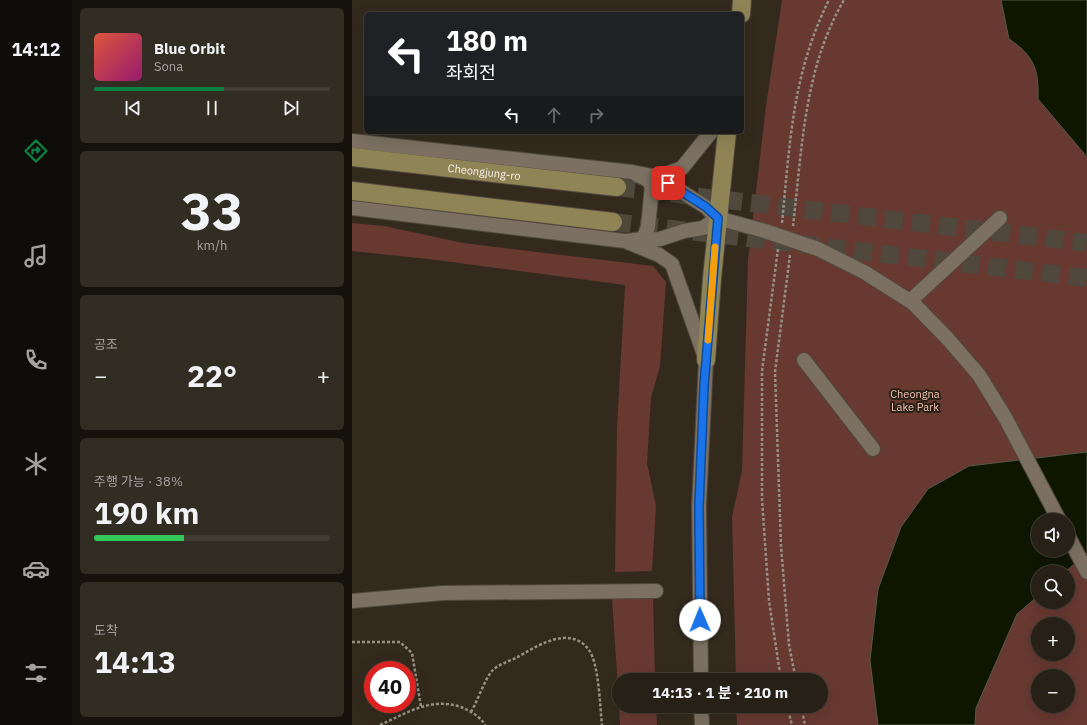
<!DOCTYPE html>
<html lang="ko">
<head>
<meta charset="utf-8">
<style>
  :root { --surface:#262016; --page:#322d23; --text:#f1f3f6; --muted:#a4a3a1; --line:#423e35; --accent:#0b8043 }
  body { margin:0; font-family:"IBM Plex Sans","Noto Sans KR",sans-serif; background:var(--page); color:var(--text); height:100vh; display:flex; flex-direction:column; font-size:15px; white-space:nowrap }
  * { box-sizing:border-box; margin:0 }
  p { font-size:13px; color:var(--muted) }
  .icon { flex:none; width:22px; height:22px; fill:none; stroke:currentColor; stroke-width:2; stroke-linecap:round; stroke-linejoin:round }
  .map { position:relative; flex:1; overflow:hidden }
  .panel { display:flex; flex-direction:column; gap:8px; padding:8px; background:#15120c; width:280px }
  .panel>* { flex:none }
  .top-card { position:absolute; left:12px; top:12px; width:380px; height:122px; border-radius:6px; box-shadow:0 4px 16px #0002,0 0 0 1px var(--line); background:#202124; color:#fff; overflow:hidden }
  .fabs { position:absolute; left:679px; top:513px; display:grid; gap:8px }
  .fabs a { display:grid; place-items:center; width:44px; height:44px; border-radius:50%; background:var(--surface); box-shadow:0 4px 16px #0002,0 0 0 1px var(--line); font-size:20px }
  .speed { position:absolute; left:12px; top:661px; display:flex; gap:8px; font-size:20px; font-weight:700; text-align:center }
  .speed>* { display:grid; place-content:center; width:52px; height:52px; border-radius:50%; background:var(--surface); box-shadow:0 4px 16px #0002,0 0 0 1px var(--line); line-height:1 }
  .speed .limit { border:6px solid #d22; background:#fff; color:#111 }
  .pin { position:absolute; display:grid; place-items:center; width:34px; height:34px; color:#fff; margin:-17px; border-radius:8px; box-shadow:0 2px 6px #0006 }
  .me { position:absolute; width:44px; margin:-22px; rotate:359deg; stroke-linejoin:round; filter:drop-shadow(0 0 3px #0008) }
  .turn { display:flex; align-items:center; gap:14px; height:84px; padding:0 16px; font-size:18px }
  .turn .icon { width:52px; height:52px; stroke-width:2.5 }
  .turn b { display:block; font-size:28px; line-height:34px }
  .lanes { display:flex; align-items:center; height:38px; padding:0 16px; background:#0003; justify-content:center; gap:20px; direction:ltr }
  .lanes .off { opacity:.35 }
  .big { font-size:30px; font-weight:700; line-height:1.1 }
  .panel .widget { flex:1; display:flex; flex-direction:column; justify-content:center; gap:6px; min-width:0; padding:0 14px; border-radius:6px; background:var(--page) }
  .panel .dial { align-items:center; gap:0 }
  .dial b { font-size:52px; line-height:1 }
  .song { display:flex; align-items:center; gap:12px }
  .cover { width:48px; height:48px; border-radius:6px; background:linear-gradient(135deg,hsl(10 70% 55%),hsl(320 70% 35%)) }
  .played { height:4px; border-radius:2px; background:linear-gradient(90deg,var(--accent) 55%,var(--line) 55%) }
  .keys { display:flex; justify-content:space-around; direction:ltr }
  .heat { display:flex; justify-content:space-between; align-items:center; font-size:22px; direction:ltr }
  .charge { height:6px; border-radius:3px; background:linear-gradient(90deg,#34c759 38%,var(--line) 0) }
  .trip { position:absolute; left:260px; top:673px; width:216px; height:40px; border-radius:20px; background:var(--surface); box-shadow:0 4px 16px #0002,0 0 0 1px var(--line); font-weight:700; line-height:40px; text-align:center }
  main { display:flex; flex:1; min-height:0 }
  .dock { display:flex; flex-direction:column; width:72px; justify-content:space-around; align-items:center; background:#0f0d09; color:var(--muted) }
  .dock .icon { width:28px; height:28px }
  .dock .current { color:var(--accent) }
  .dock b { font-size:18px; color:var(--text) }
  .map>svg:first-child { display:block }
</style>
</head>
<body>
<main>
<nav class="dock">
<b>14:12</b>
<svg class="icon current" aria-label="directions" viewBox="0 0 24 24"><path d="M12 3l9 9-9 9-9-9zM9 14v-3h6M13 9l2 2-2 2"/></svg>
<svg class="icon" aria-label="music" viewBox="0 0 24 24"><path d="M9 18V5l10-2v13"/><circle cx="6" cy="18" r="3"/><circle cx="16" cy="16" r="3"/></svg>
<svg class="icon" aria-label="phone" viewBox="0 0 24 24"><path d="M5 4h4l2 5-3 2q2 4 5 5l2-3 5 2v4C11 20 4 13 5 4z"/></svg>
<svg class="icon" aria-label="climate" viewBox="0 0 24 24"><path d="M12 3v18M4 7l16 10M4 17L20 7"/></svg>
<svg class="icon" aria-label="car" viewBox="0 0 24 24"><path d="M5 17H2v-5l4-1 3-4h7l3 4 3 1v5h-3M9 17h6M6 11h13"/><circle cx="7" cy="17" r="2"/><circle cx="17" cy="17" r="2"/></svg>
<svg class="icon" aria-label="filters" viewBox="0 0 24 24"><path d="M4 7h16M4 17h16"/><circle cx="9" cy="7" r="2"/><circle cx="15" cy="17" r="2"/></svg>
</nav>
<section class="panel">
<div class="widget">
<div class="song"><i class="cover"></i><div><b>Blue Orbit</b><p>Sona</p></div></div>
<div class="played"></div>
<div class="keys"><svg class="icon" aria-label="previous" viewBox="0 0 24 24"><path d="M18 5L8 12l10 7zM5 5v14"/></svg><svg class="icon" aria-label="pause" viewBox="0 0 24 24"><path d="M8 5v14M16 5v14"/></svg><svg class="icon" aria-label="next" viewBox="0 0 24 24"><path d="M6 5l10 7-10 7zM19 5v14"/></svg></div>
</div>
<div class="widget dial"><b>33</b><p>km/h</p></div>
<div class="widget"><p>공조</p>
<div class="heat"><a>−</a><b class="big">22°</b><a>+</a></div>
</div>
<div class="widget"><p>주행 가능 · 38%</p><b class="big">190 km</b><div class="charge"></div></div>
<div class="widget"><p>도착</p><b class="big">14:13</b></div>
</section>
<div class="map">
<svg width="735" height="725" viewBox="0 0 735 725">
  <rect width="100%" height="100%" fill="#332a1d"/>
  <path fill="#673931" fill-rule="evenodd" d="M430,0H735V725H385L384,706H469V680H384L380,517L390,471L396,260L414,106ZM686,520H716V550H686ZM686,572H716V602H686ZM686,624H716V654H686ZM686,676H716V706H686Z
    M0,223L32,226L111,243L301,266L314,282L308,366L299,398L295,463L304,506L300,571L263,572L265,427L273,285L76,259L0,251Z
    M301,597L303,680H267V704L260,598Z
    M267,706H304L305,725H268Z"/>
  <path fill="#0f1600" stroke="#555846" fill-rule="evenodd" d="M649,0H735V157L686,99C687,69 682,56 657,39Z
    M735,452V553L713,572H686V596L665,614L624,708L623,725H526L518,660L526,589L549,527L576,489L617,466ZM686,520H716V550H686Z"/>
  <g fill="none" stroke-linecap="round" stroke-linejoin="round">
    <path stroke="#50483c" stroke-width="18" stroke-dasharray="18 9" stroke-linecap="butt" d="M265,187L735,243
      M261,222L735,278"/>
    <g stroke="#50483d" stroke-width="16">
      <path id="minor" d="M0,141L280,172L306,177L354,207L365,218L413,231L466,249L512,272L561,303L596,339L627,375L654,419L707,520
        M306,177L330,168L359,132
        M0,208L273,241L308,239L332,231L351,228L365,218
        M281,240L291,239L296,227L300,186L296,180L285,175
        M273,241L307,255L320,264L354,360L347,506L349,680
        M558,301L648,218
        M452,360L521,449
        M716,536L735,572
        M0,601L91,593L304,591
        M349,706L350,725"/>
    </g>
    <g stroke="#50483d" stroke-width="20">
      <g id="major">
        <path d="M389,14L390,0"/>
        <path id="s1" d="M0,157L265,187"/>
        <path d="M0,191L261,222"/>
        <path d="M354,360L360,278L375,132"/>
      </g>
    </g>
    <path stroke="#979086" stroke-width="2.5" stroke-dasharray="3 2" stroke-linecap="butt" d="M430,223C438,143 440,74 477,0
      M441,226C450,149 452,68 492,0
      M426,249L410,371V499L417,601L429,680
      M438,255L423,372L429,546L437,645L444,680
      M0,642H48L60,653L69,707
      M435,706L440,725
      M449,706L453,725
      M119,712C125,702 133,679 140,671C145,665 157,661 164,658C185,646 218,624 237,650C247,664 248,707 250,725
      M28,725C55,713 78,697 109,707C118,711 128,716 133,725"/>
    <use href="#minor" stroke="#7b7061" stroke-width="14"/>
    <use href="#major" stroke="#8f8455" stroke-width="18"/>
  </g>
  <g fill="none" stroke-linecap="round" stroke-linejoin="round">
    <g stroke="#114b97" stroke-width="10">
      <path id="route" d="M316,183L354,207L366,218L352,386L347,506L348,620"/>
    </g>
    <use href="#route" stroke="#1a73e8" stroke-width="7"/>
    <path stroke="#f59e0b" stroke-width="7" d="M356,340L363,247"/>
  </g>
  <g text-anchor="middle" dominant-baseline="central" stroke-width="4" stroke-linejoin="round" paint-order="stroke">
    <g font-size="11" fill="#f7f1e9" stroke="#292114">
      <text stroke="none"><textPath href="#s1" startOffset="133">Cheongjung-ro</textPath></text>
    </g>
    <g font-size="11" fill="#f8c3b9" stroke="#292114">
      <text x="563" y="394">Cheongna<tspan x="563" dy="13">Lake Park</tspan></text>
    </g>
  </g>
</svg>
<div class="fabs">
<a><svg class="icon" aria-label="sound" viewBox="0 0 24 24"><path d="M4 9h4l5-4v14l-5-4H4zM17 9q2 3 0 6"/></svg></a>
<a><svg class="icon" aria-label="search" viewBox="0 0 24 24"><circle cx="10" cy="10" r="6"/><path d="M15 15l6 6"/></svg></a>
<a>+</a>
<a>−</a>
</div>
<div class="speed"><div class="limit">40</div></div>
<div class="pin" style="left:316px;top:183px;background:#d93025"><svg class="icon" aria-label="arrive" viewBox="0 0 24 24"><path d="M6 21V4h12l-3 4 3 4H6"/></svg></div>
<svg class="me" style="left:348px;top:620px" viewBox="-20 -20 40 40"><circle r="19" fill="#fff"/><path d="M0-13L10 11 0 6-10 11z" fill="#1a73e8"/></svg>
<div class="trip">14:13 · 1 분 · 210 m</div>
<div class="top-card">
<div class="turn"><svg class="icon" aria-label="left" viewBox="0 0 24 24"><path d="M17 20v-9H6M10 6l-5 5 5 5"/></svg><div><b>180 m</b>좌회전</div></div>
<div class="lanes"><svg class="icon" aria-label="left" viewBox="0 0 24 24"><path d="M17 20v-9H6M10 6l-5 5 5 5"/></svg><svg class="icon off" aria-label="ahead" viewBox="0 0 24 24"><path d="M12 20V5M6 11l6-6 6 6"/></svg><svg class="icon off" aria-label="right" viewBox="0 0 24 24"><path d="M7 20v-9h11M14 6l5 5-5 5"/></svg></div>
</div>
</div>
</main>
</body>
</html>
